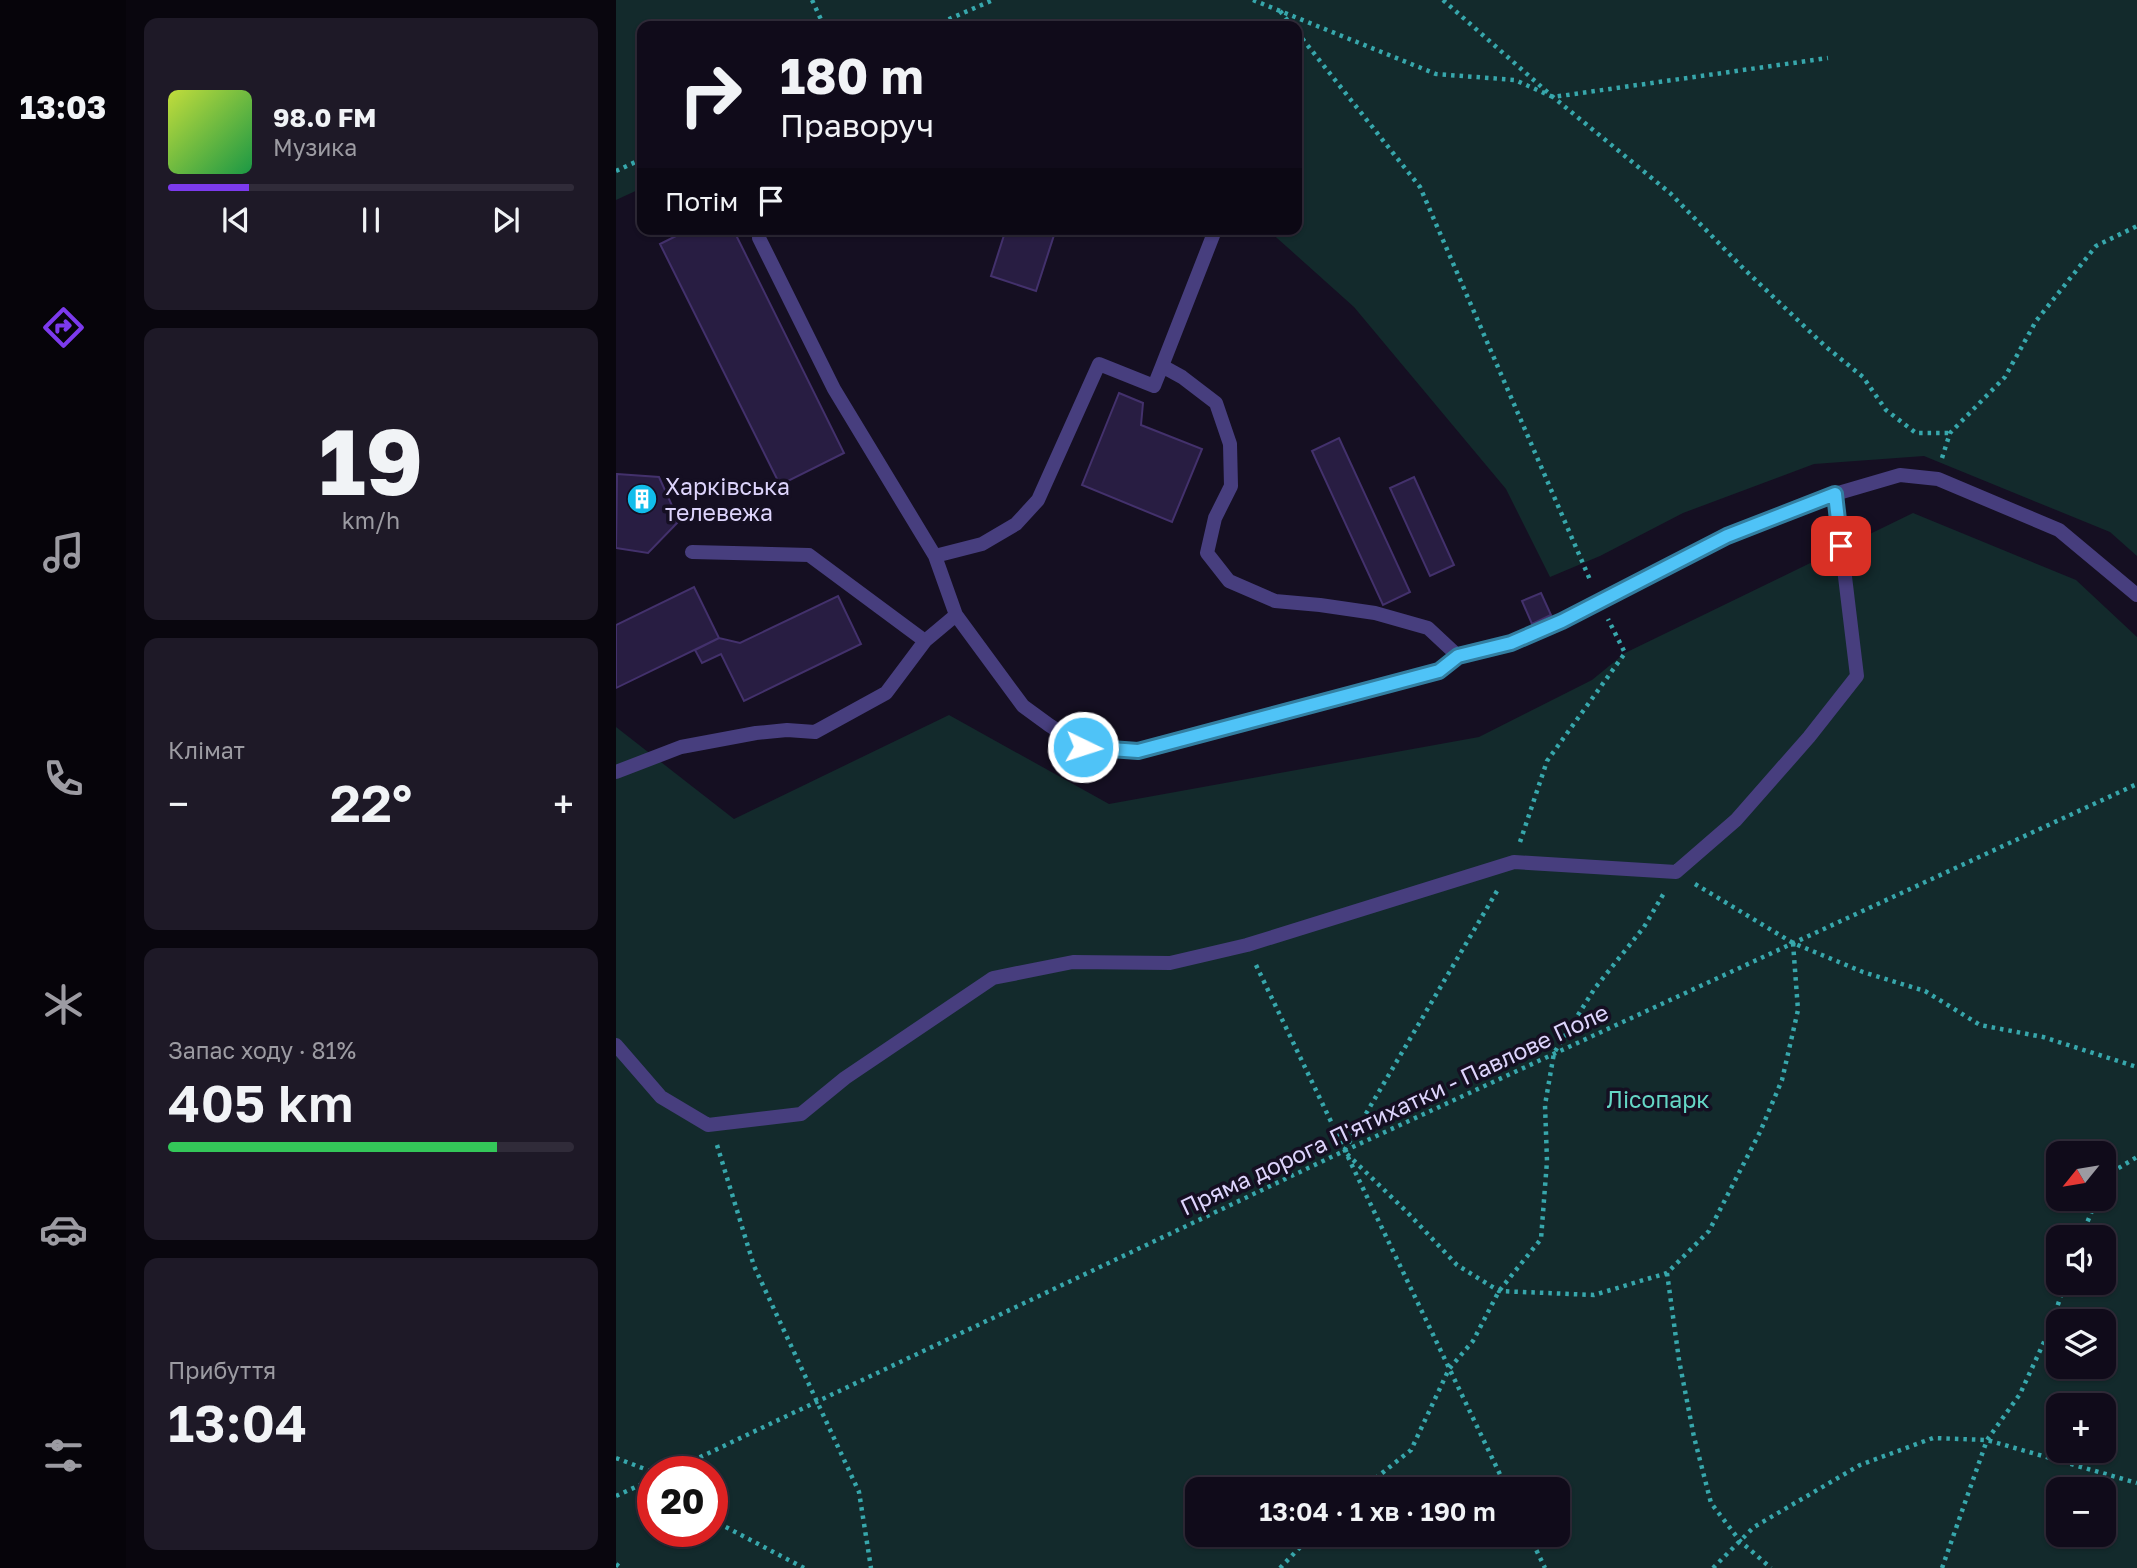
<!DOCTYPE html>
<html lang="uk">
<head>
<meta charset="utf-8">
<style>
  :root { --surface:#100b1a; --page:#1e1927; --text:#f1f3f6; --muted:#9c9ba2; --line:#302b39; --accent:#7c3aed }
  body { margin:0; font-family:"Golos Text",sans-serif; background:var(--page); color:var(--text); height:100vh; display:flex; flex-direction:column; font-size:26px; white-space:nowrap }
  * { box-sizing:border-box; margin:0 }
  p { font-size:23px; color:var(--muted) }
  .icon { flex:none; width:38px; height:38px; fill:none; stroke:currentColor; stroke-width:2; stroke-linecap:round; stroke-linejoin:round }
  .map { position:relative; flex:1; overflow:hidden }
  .panel { display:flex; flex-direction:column; gap:18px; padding:18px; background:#09060e; width:490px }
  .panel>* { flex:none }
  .top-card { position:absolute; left:21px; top:21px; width:665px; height:214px; border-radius:14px; box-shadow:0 2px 5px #0004,0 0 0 2px var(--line); background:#100b1a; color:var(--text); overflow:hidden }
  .needle { width:46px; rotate:240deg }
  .controls { position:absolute; left:1430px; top:1141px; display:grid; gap:14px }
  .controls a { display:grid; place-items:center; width:70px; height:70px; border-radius:14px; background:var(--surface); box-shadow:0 2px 5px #0004,0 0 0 2px var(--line); font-size:35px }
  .speed { position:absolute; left:21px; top:1456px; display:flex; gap:14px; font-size:35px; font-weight:700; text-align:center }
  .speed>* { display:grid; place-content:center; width:91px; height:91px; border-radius:50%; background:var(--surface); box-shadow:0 2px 5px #0004,0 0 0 2px var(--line); line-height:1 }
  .speed .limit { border:10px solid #d22; background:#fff; color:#111 }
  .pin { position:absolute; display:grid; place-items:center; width:60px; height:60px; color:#fff; margin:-30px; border-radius:14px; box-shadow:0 4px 10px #0006 }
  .me { position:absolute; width:77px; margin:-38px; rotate:94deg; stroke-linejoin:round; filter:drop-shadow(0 0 5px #0008) }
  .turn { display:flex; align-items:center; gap:24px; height:147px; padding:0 28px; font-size:32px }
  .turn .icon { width:91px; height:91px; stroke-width:2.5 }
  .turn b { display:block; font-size:49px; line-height:60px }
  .then { display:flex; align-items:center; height:66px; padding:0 28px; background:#0003; gap:14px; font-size:26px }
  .big { font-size:52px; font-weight:600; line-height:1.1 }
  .panel .card { flex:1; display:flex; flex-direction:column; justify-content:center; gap:10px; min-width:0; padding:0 24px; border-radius:14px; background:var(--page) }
  .panel .dial { align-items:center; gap:0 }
  .dial b { font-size:91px; line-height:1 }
  .song { display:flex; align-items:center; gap:21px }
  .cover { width:84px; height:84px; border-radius:10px; background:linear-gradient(135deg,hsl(70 70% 55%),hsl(140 70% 35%)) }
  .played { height:7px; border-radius:4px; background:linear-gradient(90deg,var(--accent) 20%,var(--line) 20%) }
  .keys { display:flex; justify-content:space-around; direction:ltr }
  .heat { display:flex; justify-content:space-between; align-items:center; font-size:38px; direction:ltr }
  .charge { height:10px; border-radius:5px; background:linear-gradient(90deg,#34c759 81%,var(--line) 0) }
  .trip { position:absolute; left:569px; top:1477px; width:385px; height:70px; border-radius:14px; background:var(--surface); box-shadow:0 2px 5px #0004,0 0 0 2px var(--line); font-weight:600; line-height:70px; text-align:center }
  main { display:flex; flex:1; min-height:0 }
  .menu { display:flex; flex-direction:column; width:126px; justify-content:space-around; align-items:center; background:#06040a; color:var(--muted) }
  .menu .icon { width:49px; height:49px }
  .menu .current { color:var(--accent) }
  .menu b { font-size:32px; color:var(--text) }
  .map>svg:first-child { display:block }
</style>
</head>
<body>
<main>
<nav class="menu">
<b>13:03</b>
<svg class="icon current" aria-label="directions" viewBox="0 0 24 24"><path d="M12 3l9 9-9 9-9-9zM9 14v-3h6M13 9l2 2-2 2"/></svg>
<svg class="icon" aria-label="music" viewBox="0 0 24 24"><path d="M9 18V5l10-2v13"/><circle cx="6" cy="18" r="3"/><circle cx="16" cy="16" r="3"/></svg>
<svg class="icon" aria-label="phone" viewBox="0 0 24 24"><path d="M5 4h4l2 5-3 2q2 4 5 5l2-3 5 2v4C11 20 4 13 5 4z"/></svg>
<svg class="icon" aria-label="climate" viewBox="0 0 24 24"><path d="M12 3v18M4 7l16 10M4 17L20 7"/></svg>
<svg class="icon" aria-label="car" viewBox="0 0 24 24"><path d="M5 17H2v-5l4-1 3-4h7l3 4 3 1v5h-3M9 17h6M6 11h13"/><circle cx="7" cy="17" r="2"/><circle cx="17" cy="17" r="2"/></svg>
<svg class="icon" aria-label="filters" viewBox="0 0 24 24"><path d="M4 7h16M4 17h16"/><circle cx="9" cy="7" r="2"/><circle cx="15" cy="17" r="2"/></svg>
</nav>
<section class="panel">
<div class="card">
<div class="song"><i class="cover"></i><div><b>98.0 FM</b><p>Музика</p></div></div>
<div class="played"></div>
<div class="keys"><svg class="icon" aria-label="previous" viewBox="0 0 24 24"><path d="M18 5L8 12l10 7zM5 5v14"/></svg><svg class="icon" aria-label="pause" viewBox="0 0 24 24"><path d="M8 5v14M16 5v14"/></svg><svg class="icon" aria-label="next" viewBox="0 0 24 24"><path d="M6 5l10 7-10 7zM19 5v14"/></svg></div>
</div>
<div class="card dial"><b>19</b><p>km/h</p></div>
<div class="card"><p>Клімат</p>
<div class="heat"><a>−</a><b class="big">22°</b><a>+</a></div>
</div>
<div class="card"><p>Запас ходу · 81%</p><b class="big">405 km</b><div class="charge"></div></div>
<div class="card"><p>Прибуття</p><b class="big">13:04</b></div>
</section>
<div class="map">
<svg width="1521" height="1568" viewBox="0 0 1521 1568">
  <rect width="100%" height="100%" fill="#150f22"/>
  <path fill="#132a2c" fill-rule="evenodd" d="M0,0H1521V556L1494,532L1308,456L1198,464L1067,513L984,556L934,577L890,489L738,307L651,229H681V26H26V188L0,200Z
    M1297,513L1460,580L1521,637V1568H0V727L118,819L333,715L493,804L863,737L976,680L1009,653ZM1442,1153H1488V1199H1442ZM1442,1237H1488V1283H1442ZM1442,1321H1488V1367H1442ZM1442,1405H1488V1451H1442ZM37,1472H96V1531H37ZM581,1489H942V1535H581ZM1442,1489H1488V1535H1442Z"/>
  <path fill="#281d42" stroke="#43316c" stroke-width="2" d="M74,229H117L228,453L164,485L44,244Z
    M390,229H440L420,291L375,276Z
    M503,393L527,403L525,425L586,449L556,522L466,485Z
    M723,438L794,592L767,605L696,451Z
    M1,474L43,477L63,521L32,553L0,548Z
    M798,477L838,565L814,576L774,488Z
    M78,587L103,638L0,688V625Z
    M925,593L935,615L916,624L906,601Z
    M222,596L245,644L128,701L105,654L86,663L79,650L103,638L124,643Z"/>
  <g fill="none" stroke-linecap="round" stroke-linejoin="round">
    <path stroke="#37a7ac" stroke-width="4.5" stroke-dasharray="3.5 5" stroke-linecap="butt" d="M196,0L208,26
      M637,0L820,74L899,80L937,97L1212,58
      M827,0L937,97L1054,193L1127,268L1209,346L1247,377L1270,410L1300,433H1334
      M664,11L676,26
      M317,26L377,0
      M681,32L804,187L975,582
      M0,171L26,159
      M1326,458L1334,433L1389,377L1420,321L1480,246L1521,226
      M904,842L931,761L1009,653L992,619
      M1079,884L1177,943L1247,972L1309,991L1364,1025L1427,1037L1521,1067
      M881,891L728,1151L792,1213L841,1265L883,1291L978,1295L1051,1273L1093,1231L1144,1132L1166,1080L1182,1010L1177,943
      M640,965L891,1489
      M101,1145L138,1266L243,1492L255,1568
      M1488,1189L1501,1169L1521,1157
      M1465,1237L1481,1199
      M1051,1273L1063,1360L1078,1437L1095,1503L1124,1541L1155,1568
      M0,1458L37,1472
      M53,1472L728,1151L1521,784
      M746,1489L795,1450L833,1369L857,1341L883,1291L925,1239L931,1161L929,1105L938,1053L979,988L1028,927L1048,893
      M0,1496L37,1479
      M96,1517L106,1525L188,1568
      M913,1535L929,1568
      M0,1564L5,1568
      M664,1568L696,1535
      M1097,1568L1138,1527L1244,1465L1317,1438L1371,1440L1521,1483
      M1326,1568L1371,1440L1404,1394L1434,1329L1449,1283"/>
    <path stroke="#473e7e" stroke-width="14" d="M590,229L598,233L546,366L566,377L600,403L614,444L615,486L599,518L591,553L613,581L659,601L704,605L759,613L812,628L842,656
      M143,238L218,389L319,556L340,615L407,706L433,725L467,747L522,751L823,671L842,656L895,644L946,621L1111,536L1219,494L1284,475L1322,479L1443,530L1521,595
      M76,552L193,555L309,641
      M319,556L366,544L400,524L422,500L483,364L538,386L546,366
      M0,772L65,747L140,733L171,730L199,732L270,693L309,641L340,615
      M0,1045L45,1097L92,1125L185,1114L229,1078L377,978L457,962L554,963L631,945L898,862L1060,872L1120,820L1193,737L1241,676L1219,494"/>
  </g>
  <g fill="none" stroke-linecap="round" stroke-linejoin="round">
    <g stroke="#337fa1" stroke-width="18">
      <path id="route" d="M467,747L522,751L823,671L842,656L895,643L946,621L1111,536L1219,494L1225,546"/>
    </g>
    <use href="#route" stroke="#4fc3f7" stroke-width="12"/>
  </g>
  <defs>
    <g id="building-disc" transform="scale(1.575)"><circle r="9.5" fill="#11bdeb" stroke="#150f22"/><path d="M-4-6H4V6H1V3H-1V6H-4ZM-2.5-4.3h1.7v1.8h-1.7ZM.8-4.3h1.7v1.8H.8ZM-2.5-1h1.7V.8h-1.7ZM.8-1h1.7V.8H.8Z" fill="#fff"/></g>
  </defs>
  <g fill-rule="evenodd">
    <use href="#building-disc" x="26" y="499"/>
  </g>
  <g text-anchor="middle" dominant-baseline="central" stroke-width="7" stroke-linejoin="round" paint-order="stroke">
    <g font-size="23" fill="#ddd4fc" stroke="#150f22" text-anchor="start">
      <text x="49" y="486">Харківська<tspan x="49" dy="26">телевежа</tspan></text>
    </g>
    <g font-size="23" fill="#65d7c6" stroke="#150f22">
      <text x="1042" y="1099">Лісопарк</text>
    </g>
    <g font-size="23" fill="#ddd4fc" stroke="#150f22">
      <text transform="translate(778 1109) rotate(-25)">Пряма дорога П'ятихатки - Павлове Поле</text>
    </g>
  </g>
</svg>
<div class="controls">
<a><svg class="needle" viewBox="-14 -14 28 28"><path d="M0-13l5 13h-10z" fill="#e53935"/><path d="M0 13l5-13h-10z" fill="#9c9ba2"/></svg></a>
<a><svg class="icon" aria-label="sound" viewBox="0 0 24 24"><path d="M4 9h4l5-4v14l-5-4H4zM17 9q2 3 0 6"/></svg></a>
<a><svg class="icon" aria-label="layers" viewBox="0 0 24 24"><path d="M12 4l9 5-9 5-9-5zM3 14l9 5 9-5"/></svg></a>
<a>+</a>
<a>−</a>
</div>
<div class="speed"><div class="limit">20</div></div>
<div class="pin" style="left:1225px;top:546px;background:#d93025"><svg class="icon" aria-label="arrive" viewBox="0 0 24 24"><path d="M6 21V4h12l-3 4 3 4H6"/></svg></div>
<svg class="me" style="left:467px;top:747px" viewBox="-20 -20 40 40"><circle r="17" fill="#4fc3f7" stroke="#fff" stroke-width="3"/><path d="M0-11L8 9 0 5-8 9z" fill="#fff"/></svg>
<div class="trip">13:04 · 1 хв · 190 m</div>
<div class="top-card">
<div class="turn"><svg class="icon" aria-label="right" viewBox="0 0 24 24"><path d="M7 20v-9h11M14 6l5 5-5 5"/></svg><div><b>180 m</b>Праворуч</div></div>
<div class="then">Потім<svg class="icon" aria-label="arrive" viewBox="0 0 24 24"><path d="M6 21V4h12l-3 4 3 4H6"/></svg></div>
</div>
</div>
</main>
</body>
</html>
